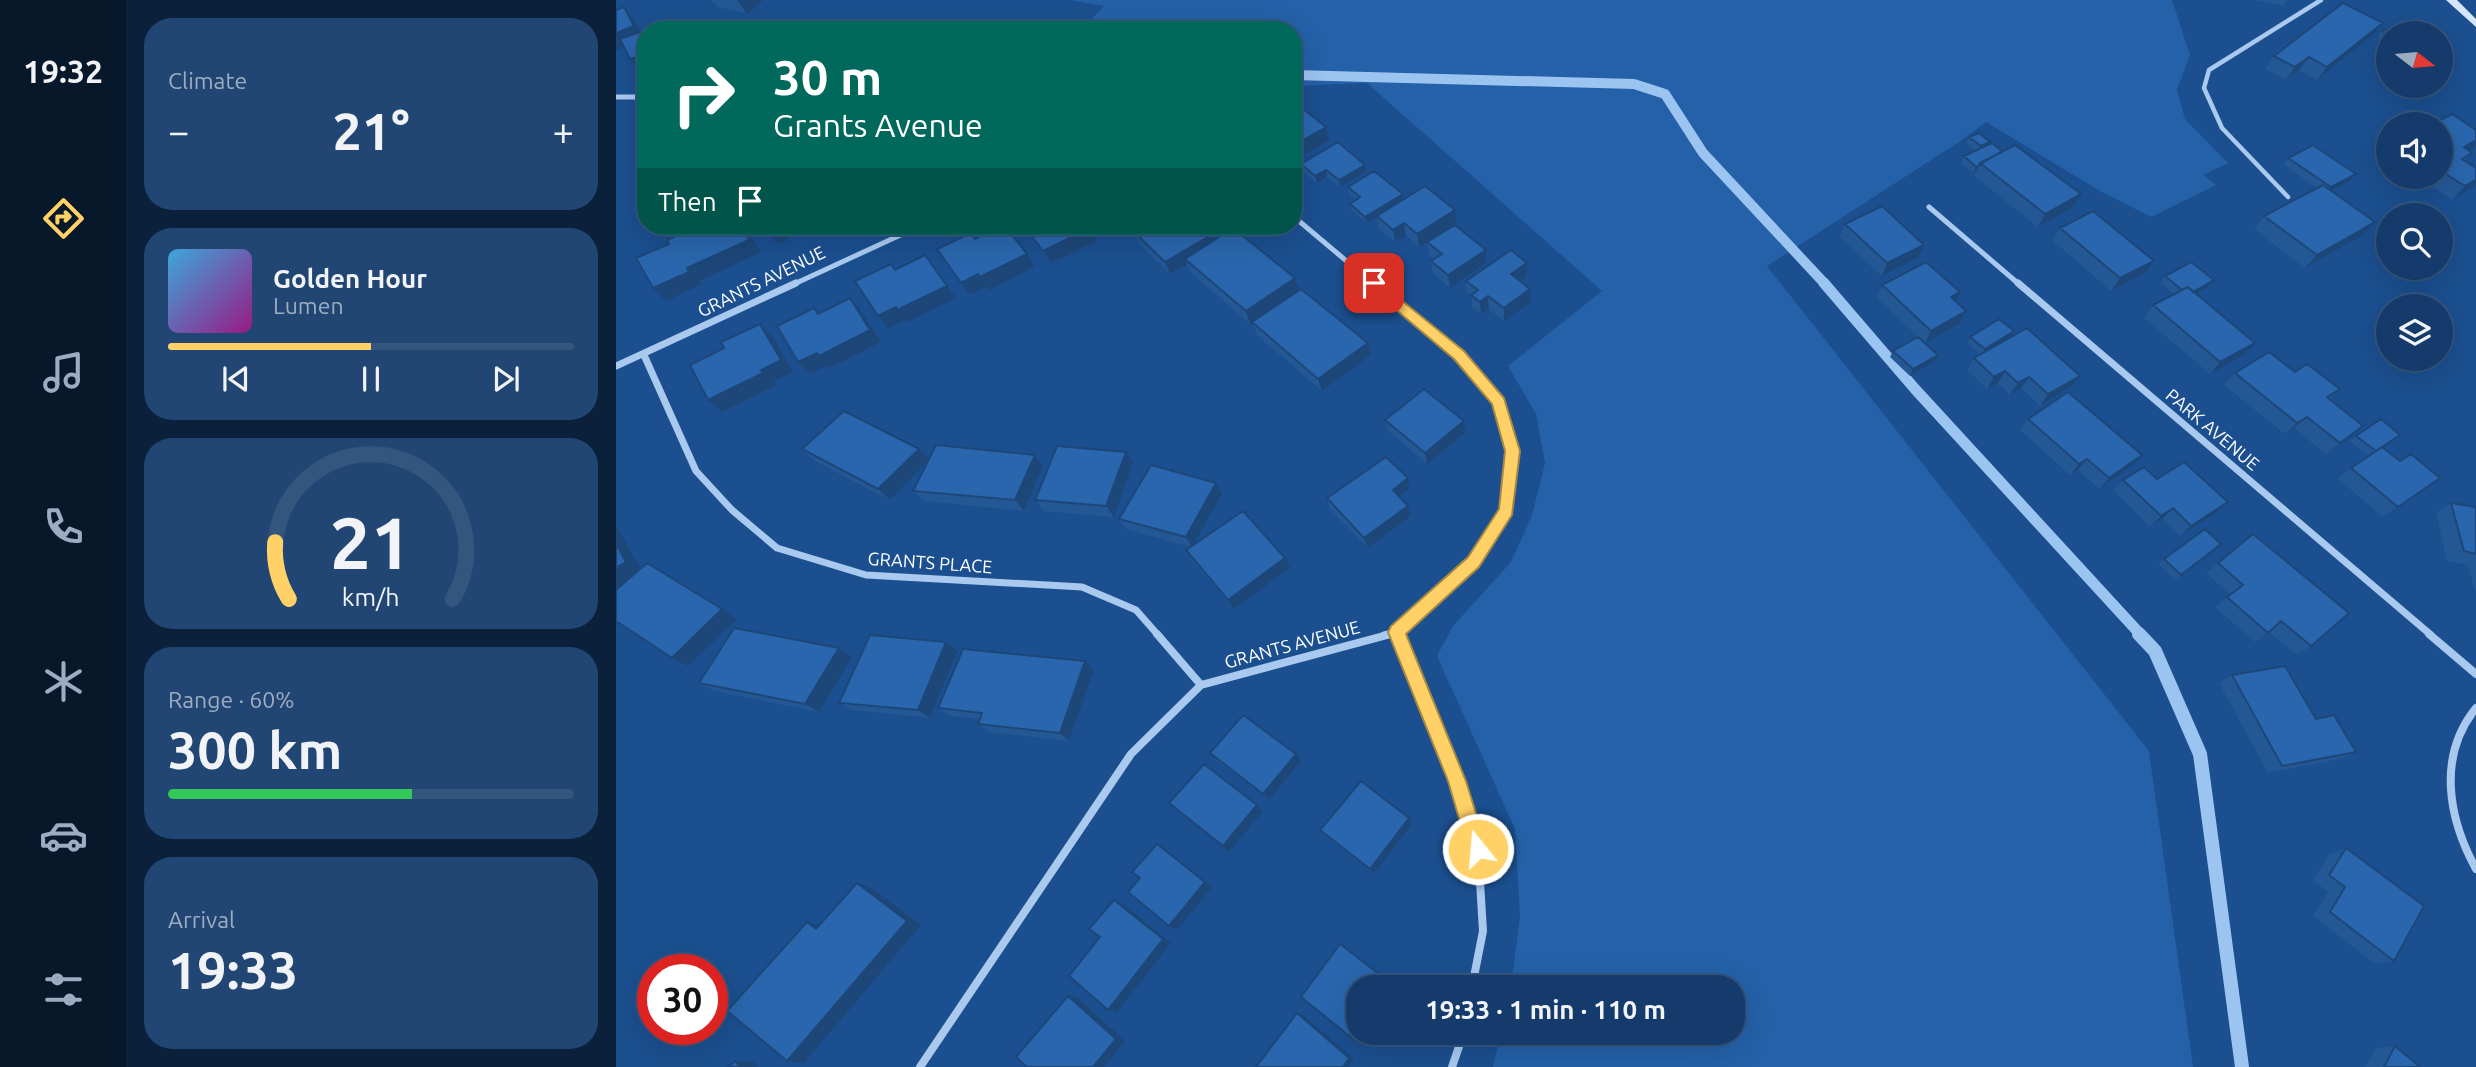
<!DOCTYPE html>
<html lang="en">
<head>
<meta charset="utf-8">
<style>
  :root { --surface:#143b6b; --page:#214673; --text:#f1f3f6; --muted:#9dadc1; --line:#33557e; --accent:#ffd166 }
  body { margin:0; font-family:Ubuntu,sans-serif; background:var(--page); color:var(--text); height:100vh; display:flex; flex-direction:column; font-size:26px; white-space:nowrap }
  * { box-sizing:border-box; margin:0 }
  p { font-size:23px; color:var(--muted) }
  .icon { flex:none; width:38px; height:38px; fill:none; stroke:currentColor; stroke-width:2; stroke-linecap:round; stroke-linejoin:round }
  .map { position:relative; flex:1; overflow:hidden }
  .details { display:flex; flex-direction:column; gap:18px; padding:18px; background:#0b203b; width:490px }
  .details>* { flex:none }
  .banner { position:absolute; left:21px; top:21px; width:665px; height:214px; border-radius:28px; box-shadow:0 7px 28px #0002,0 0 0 2px var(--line); background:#00695c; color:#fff; overflow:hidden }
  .needle { width:46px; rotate:106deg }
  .fabs { position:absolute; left:1760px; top:21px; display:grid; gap:14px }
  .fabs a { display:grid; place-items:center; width:77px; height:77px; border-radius:50%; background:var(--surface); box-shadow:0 7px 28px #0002,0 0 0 2px var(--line); font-size:35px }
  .speed { position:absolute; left:21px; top:954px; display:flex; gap:14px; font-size:35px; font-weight:700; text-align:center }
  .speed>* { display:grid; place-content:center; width:91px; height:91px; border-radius:50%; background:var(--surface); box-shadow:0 7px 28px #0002,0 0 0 2px var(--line); line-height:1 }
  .speed .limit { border:10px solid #d22; background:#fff; color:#111 }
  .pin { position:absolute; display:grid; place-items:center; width:60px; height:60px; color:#fff; margin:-30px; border-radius:14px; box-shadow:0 4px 10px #0006 }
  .me { position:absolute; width:77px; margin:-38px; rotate:343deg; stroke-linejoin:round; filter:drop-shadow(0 0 5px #0008) }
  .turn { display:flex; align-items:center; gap:24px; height:147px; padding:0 21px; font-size:32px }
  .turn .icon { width:91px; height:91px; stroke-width:2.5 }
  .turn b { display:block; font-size:49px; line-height:60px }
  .then { display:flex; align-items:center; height:66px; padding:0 21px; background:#0003; gap:14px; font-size:26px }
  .big { font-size:52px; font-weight:700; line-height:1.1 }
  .details .card { flex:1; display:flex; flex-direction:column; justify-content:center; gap:10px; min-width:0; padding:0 24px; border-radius:28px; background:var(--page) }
  .details .dial { align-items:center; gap:0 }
  .dial svg { height:182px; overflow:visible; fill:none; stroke:var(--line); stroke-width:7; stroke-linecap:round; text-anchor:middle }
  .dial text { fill:var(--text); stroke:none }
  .song { display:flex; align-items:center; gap:21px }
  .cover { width:84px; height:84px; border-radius:10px; background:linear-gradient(135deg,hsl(200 70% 55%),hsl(310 70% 35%)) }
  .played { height:7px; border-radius:4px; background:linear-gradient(90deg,var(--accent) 50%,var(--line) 50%) }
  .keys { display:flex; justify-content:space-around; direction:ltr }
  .heat { display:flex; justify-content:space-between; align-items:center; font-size:38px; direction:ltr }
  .charge { height:10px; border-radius:5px; background:linear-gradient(90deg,#34c759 60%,var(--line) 0) }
  .trip { position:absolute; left:730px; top:975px; width:399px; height:70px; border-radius:28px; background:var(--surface); box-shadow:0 7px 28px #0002,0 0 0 2px var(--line); font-weight:700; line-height:70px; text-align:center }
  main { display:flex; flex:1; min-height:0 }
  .tabs { display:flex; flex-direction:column; width:126px; justify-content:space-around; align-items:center; background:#08182b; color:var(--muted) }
  .tabs .icon { width:49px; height:49px }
  .tabs .active { color:var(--accent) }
  .tabs b { font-size:32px; color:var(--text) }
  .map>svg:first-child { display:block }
</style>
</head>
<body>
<main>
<nav class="tabs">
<b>19:32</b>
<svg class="icon active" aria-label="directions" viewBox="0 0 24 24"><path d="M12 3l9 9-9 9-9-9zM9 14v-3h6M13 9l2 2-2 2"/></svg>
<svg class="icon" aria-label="music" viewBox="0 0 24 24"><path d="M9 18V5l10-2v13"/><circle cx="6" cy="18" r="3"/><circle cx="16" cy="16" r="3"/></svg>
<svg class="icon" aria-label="phone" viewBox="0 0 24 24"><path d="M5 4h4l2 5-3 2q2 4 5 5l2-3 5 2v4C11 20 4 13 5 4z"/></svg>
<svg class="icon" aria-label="climate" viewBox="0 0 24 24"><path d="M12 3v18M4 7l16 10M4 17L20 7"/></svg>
<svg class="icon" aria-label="car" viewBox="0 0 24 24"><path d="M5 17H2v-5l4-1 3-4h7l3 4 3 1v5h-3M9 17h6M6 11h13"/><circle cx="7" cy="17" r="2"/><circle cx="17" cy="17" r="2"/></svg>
<svg class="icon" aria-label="filters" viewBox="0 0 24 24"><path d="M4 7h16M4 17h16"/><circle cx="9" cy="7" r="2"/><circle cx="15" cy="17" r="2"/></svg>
</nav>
<section class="details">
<div class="card"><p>Climate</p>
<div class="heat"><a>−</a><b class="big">21°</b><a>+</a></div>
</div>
<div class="card">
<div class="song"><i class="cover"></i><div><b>Golden Hour</b><p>Lumen</p></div></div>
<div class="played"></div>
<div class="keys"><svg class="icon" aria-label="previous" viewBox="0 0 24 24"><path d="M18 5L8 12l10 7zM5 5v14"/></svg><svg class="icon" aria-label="pause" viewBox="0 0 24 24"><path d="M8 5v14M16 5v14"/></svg><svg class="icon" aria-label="next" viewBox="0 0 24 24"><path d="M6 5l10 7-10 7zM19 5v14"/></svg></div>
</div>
<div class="card dial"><svg viewBox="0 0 100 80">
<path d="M14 69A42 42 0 1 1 86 69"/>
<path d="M14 69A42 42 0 0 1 8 44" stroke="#ffd166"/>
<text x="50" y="56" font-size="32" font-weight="700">21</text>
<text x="50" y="72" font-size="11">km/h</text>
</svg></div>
<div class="card"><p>Range · 60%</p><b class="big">300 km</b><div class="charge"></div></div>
<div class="card"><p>Arrival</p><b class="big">19:33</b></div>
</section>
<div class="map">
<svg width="1860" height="1067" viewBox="0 0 1860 1067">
  <rect width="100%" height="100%" fill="#1b4f8f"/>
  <path fill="#2461a8" d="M454,0H1556L1574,55L1561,90L1569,119L1612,163L1587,175L1600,185L1535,217L1484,191L1370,122L1343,142L1151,266L1533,751L1577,1067H877L885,1033L1116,1032V987H895L904,916L899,829L821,656L837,626L895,562L916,515L929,463L920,414L892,366L986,291L751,83L677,86V30H465L488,6Z"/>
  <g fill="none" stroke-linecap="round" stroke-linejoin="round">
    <path stroke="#9cc4f0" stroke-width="10" d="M677,75L1018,84L1049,94L1087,153L1210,285"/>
    <path stroke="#9cc4f0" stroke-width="11" d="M1208,283L1299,389L1525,635"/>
    <path stroke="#9cc4f0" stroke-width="14" d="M1523,634L1539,651L1584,754L1626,1067"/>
    <path stroke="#a9c9ee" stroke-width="4.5" d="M1672,197L1606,128L1588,88L1593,70L1705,0"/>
    <path stroke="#a9c9ee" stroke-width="5" d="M0,97H20
      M1313,207L1404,285
      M677,216L759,285
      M176,285L304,226"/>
    <path stroke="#a9c9ee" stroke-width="7" d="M757,283L843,355L883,402L897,451L890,511L858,562L781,632L768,635
      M1402,283L1815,635
      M28,355L80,471L116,510L161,548L250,575L466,587L520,610L542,635
      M0,366L180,283
      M781,632L782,635"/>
    <path stroke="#a9c9ee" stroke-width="8" d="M541,634L585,685
      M782,634L841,781L862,849L867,931L856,987
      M1813,634L1860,674
      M1860,708C1821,756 1832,818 1860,869
      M304,1067L515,754L585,685L775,634
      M836,1067L848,1032"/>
    <path fill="#d6e6fa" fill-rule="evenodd" d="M1830,0H1841L1860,19V27Z"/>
  </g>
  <path fill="#245895" d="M95,0H147L131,14L101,7Z
    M1636,0H1671L1668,6Z
    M1767,23L1756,36L1701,80L1683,70L1670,80L1649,69L1658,56Z
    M1766,31L1773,33V48L1761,38Z
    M1825,124L1860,130V144L1853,151L1856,153L1849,161L1860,168V184L1856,188L1836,200L1802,177H1825Z
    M1353,137L1374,142L1373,144L1457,207L1422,227L1358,176L1360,172L1357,173L1345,163L1348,156L1359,151L1350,144Z
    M1672,158L1740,174L1734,181L1715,191L1747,235L1689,268L1638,229L1648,216L1701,188L1667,164Z
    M685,164L750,172L724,187L711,177L701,183L687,171Z
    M732,187L787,194L788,199L840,223L803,247L790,236L779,242L763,229L761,217L751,223L735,210L734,204L740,200L733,193Z
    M1229,224L1308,245L1303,257L1266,276L1224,237Z
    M407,226H472L480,241L435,263L412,234Z
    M1444,228L1538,261L1529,273L1495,291L1437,241Z
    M515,229L599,240L679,278L683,290L755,355L706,391L641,335L636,322L634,324L574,272L571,265L554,274L522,242Z
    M811,242L870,250V263L834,288L817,273L815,261L818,259L813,255Z
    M911,276L904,281L915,302L888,321L873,309L865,314L856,307V297L851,293L850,281Z
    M1549,276L1598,280L1593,286L1580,294L1639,343L1628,355L1594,374L1528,318L1537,305L1559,294L1544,283Z
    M1266,285L1339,301L1343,324L1309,343L1261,298Z
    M1398,331L1394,337L1386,342L1464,376L1455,387L1424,406L1405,388L1394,395L1382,383L1371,389L1351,370L1358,358L1364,354L1351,343L1354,337Z
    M1277,351L1322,355L1319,361L1294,376L1274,357Z
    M1679,372L1724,389L1713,399L1734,437L1710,454L1678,428L1669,434L1608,385L1619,373Z
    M1412,419L1516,466L1483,489L1462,470L1454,475L1404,430Z
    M769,420L849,433L811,464L772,431Z
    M1740,436L1777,440L1767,447L1784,461L1824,478L1767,517L1721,478L1752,456L1734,441Z
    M186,449L313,459L427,466L408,511L308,501L297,491L311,462L274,500L199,461Z
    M510,452L517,463L498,517L428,511L419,500Z
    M792,478L794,489L784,497L792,506L795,516L752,548L714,509L711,498Z
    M1541,479L1612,502L1600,513L1564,536L1546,519L1534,527L1497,490L1507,480Z
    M606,494L578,545L674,568L618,609L576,560L570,550L574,547L510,529L503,519Z
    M1835,503L1860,507V590H1859L1852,565L1831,561L1820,513Z
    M1637,534L1695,646L1681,655L1653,632L1639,642L1599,607L1614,594L1590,573Z
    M1605,544L1560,580L1542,564L1548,559Z
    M330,642L342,651L314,718L236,710L223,703Z
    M236,657L203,712L99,691L83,683Z
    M478,670L453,741L373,732L362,724L363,719L334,716L322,708Z
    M1616,675L1700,719L1740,752L1724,759L1652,773L1603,683Z
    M594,753L680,754L685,761L653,800L600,760Z
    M793,818L796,824L758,874L709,836L704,830Z
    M1730,848L1778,961L1759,964L1697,916L1712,892L1697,880L1713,854Z
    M1779,1046L1804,1067H1749L1760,1048Z"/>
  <path fill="#1d4779" d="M121,0H147L131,14Z
    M8,7L19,21L29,40L0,50V33Z
    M1767,23L1756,36L1701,80L1711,67Z
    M30,54V72L26,73L14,59Z
    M1693,57L1683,70L1670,80L1679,67Z
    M710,127L713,140L677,161V146Z
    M1860,140V144L1856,149L1835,160L1848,147Z
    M749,165L750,172L724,187L723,180Z
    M1363,165L1360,172L1357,173L1360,167Z
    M710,170L711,177L701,183L699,176Z
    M1740,174L1734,181L1709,194L1715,187Z
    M1860,180V184L1856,188L1836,200L1849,186Z
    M787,194L788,201L751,223L749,217Z
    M1465,194L1457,207L1422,227L1429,214Z
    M839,210L840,223L803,247L801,234Z
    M1759,222L1747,235L1689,268L1701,255Z
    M788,223L790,236L779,242L777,230Z
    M125,226H128L145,252L84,281L86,284L50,301L37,288L71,268Z
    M161,226H197L162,244L151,231Z
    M474,228L480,241L435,263L427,251Z
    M597,234L602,247L569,259L571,265L554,274L549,262Z
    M1308,245L1303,257L1266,276L1271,263Z
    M870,250V263L834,288L832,275Z
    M411,254L418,267L373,290L364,277Z
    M309,255L340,298L291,322L289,320L272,328L262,316Z
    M1538,261L1529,273L1495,291L1504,278Z
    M911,263V276L895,287V274Z
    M362,274L370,287L354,295L345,283Z
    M679,278L683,290L634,324L630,311Z
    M1598,280L1593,286L1567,301L1572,295Z
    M914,289L915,302L888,321V308Z
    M1344,292L1338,305L1335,297Z
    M872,296L873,309L865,314L864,302Z
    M234,298L245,311L265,342L214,368L212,365L194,374L182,362L201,353Z
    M1350,311L1343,324L1309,343L1315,331Z
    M144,324L156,336L177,372L158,381L160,385L106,412L92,400L145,370Z
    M1398,331L1394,337L1365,356L1369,349Z
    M752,343L755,355L706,391L702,379Z
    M1639,343L1628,355L1594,374L1604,362Z
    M1322,355L1319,361L1294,376L1297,369Z
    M1389,371L1382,383L1371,389L1378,377Z
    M1464,376L1455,387L1424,406L1432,394Z
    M1413,377L1405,388L1394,395L1402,383Z
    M1691,417L1678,428L1669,434L1681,423Z
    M848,421L849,433L811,464L809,453Z
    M1747,426L1734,437L1710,454L1724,443Z
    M303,449L313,460L274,500L262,489Z
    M510,452L517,463L498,517L490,506Z
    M419,455L427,466L408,511L399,500Z
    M1526,455L1516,466L1483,489L1493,478Z
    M1471,459L1462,470L1454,475L1463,464Z
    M792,478L794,489L779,500L777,490Z
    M600,483L606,494L576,548L570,537Z
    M1612,502L1600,513L1564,536L1575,526Z
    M792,506L795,516L752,548L748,538Z
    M1557,508L1546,519L1534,527L1545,516Z
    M0,526L27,572L0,588Z
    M669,558L674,568L618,609L612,600Z
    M106,609L121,619L72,666L56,658Z
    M330,642L342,651L314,718L302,710Z
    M223,648L236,657L203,712L189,704Z
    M469,661L478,670L453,741L444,733Z
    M680,754L685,761L653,800L647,794Z
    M641,805L647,811L613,852L607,846Z
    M793,818L796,824L758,874L754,869Z
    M549,850L596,887L561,930L553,926Z
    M241,883L256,888L305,925L188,1063L171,1061Z
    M498,900L507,904L555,943L501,1012L492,1010Z
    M191,922L207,926L200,929Z
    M452,996L462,998L509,1041L488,1067H477Z
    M681,1013L687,1015L738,1059L732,1067H727Z
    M742,1032H747L741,1040L737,1039Z
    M120,1061L139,1062L141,1067H123Z"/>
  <path fill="#2a66ad" stroke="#1d4779" stroke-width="2" d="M1727,3L1767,23L1711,67L1693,57L1679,67L1658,56Z
    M8,7L18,26L0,33V10Z
    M54,21L59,30H31Z
    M1789,25L1799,33H1773V36L1766,31Z
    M30,30V54L14,59L4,39Z
    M677,101L710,127L677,146Z
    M1836,114L1860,130V140L1848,147L1856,153L1846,159L1860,168V180L1849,186L1825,171V124H1817Z
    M1363,133L1374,142L1365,146L1353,137Z
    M722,142L749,165L723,180L710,170L699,176L685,164Z
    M1376,143L1386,151L1360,167L1348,156Z
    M1399,145L1465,194L1429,214L1364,163Z
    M1697,145L1740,174L1715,187L1672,158Z
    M758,171L787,194L749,217L734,204L744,197L732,187Z
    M1707,185L1759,222L1701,255L1648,216Z
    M809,186L839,210L801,234L788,223L777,230L761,216Z
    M1266,206L1308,245L1271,263L1229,224Z
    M1477,211L1538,261L1504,278L1444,228Z
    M839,225L870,250L832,275L815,261L826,254L811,242Z
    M83,226H125L133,240L71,268L73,272L37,288L20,258L53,244L51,240Z
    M148,226H161L151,231Z
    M386,226H389L411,254L364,277L362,274L345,283L321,249L355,233L359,239Z
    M408,226H472L474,228L427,251Z
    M521,226H588L597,234L549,262L515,229Z
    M617,228L679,278L630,311L569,259Z
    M895,250L911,263L895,274L914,289L888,308L872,296L864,302L855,295L862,290L850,281Z
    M309,255L331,286L281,310L280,307L262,316L239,281L275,264L279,270Z
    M1310,262L1344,292L1335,297L1350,311L1315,331L1266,285Z
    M1575,262L1598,280L1577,292L1572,287L1566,290L1549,276Z
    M1572,287L1639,343L1604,362L1537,305Z
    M685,289L752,343L702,379L636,322Z
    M234,298L254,330L203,356L201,353L182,362L161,326L198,308L202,314Z
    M1383,319L1398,331L1369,349L1354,337Z
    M144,324L165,360L145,370L147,373L92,400L74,365L108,348L105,342Z
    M1411,328L1464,376L1432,394L1413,377L1402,383L1389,371L1378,377L1358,358Z
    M1302,337L1322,355L1297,369L1277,351Z
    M1653,352L1679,372L1691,364L1724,389L1711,397L1747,426L1724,443L1691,417L1681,423L1619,373Z
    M808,389L848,421L809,453L769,420Z
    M1452,392L1526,455L1493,478L1471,459L1463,464L1412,419Z
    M228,411L303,449L262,489L186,449Z
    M1765,419L1784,435L1760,451L1740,436Z
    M320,445L419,455L399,500L297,491Z
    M441,446L510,452L490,506L419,500Z
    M1766,447L1784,461L1795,454L1824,478L1782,507L1735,468Z
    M770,457L792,478L777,490L792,506L748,538L711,498Z
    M1568,462L1612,502L1575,526L1557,508L1545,516L1507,480L1528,467L1541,479Z
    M535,465L600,483L570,537L503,519Z
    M1835,503L1860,507V554L1848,551Z
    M627,511L669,558L612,600L570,550Z
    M1589,529L1605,544L1565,575L1548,559Z
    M1637,534L1733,613L1695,646L1665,621L1652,633L1611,597L1627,585L1602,563Z
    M0,544L10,562L0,568Z
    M31,563L106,609L56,658L0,621V590Z
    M118,628L223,648L189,704L83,683Z
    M254,635L330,642L302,710L223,703Z
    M347,649L469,661L444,733L362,724L366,713L322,708Z
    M1669,666L1700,719L1718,715L1740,752L1666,766L1616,675Z
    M627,715L680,754L647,794L594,753Z
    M588,764L641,805L607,846L553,803Z
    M745,781L793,818L754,869L704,830Z
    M541,844L589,882L553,926L512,892L524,878L516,872Z
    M1730,848L1808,906L1778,961L1714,912L1729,887L1713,875Z
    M241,883L291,921L171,1061L111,1011L191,922L200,929Z
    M498,900L547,939L492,1010L453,976L484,937L473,929Z
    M724,944L776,984L773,987H742V1032L737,1039L685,997Z
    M452,996L500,1039L477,1067H411L400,1057Z
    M681,1013L733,1058L727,1067H640Z
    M1779,1046L1804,1067H1768Z
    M120,1061L123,1067H112Z"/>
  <path fill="#ffd166" stroke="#a68842" stroke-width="2" d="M758,278L848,351L888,398L904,451L896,515L863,567L790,634L850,781L871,849L868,856L862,858L855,856L852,849L832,781L772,632L775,626L852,557L883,509L889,451L876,404L838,359L753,287V280Z"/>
  <g text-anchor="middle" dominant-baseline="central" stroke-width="7" stroke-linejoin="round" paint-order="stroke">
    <g font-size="18" fill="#fff" stroke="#1b4f8f">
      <text transform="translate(145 281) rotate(-26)">GRANTS AVENUE</text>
      <text transform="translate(1597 429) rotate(40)">PARK AVENUE</text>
      <text transform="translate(314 562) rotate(4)">GRANTS PLACE</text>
      <text transform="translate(676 644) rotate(-15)">GRANTS AVENUE</text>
    </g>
  </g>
</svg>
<div class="fabs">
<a><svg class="needle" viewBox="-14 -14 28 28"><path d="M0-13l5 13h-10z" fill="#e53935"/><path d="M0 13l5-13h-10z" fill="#9dadc1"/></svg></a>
<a><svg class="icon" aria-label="sound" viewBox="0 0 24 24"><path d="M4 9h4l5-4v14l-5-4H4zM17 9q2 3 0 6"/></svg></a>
<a><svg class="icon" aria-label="search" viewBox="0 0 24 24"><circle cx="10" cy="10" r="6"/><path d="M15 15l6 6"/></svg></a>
<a><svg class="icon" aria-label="layers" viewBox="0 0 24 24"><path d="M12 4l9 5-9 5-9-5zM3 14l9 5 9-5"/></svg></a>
</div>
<div class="speed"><div class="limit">30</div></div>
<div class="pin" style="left:758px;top:283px;background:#d93025"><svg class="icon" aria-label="arrive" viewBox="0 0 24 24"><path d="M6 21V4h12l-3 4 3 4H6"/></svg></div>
<svg class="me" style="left:862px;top:849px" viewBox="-20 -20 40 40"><circle r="17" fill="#ffd166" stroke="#fff" stroke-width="3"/><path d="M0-11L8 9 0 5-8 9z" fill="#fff"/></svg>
<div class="trip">19:33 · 1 min · 110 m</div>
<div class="banner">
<div class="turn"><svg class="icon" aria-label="right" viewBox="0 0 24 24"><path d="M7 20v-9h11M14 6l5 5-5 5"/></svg><div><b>30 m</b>Grants Avenue</div></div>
<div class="then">Then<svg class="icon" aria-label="arrive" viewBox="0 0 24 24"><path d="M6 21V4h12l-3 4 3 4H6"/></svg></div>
</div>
</div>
</main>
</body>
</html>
